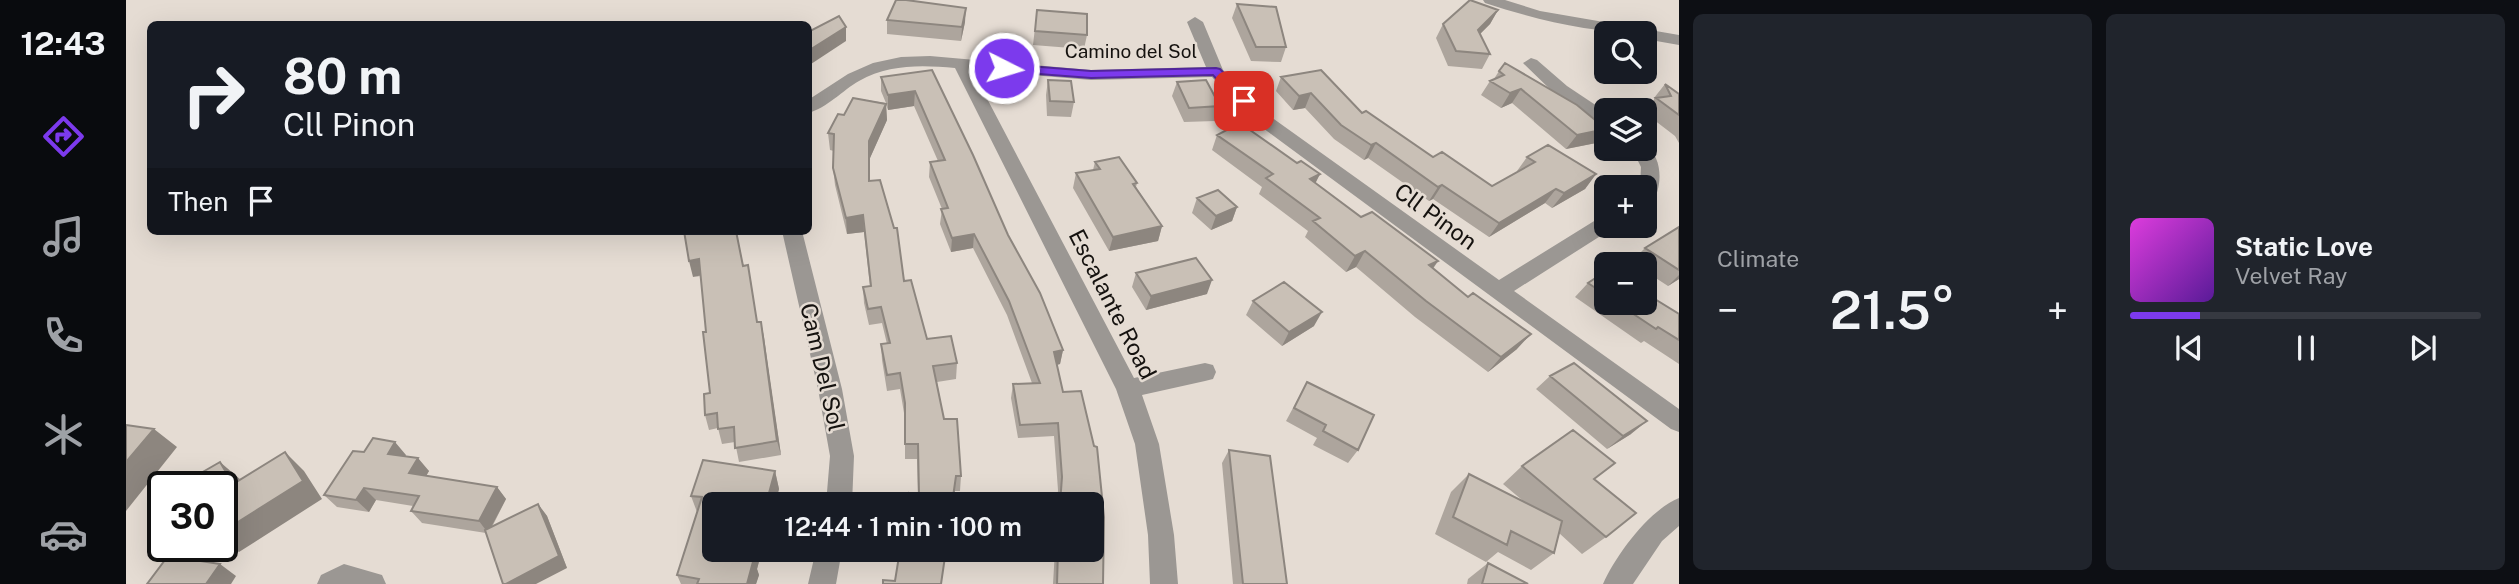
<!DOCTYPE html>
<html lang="en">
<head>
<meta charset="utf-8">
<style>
  :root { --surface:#171b24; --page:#20242c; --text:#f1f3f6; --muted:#9ea1a6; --line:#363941; --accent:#7c3aed }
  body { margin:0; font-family:"Public Sans",sans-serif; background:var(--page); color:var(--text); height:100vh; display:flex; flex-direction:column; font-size:26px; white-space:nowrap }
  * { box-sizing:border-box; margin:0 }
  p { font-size:23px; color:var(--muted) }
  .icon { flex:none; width:38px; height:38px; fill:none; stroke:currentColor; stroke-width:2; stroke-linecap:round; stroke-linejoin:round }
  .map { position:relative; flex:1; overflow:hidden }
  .panel { display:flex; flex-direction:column; gap:14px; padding:14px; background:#0d0f14; width:840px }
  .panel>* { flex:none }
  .guide { position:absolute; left:21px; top:21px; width:665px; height:214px; border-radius:10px; box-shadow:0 7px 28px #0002; background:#171b24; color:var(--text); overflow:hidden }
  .fabs { position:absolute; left:1468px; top:21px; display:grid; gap:14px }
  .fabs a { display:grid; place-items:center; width:63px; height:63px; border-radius:10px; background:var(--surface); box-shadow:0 7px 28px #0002; font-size:35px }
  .speed { position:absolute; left:21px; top:471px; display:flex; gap:14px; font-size:35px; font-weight:700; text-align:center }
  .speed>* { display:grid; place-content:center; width:91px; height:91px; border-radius:50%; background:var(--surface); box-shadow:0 7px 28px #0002; line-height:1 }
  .speed .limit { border:4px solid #111; border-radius:10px; background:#fff; color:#111 }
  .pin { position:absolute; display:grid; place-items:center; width:60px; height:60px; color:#fff; margin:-30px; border-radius:14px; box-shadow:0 4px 10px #0006 }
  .me { position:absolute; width:77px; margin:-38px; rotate:95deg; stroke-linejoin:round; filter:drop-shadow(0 0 5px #0008) }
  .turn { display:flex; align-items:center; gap:24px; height:147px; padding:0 21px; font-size:32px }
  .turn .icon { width:91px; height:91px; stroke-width:2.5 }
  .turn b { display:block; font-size:49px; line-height:60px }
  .then { display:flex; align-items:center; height:66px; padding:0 21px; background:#0003; gap:14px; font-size:26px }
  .big { font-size:52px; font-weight:600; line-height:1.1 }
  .panel .widget { flex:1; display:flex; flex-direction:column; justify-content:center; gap:10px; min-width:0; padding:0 24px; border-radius:10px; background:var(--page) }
  .song { display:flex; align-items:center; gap:21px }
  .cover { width:84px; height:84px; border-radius:10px; background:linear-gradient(135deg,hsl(300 70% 55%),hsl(270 70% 35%)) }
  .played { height:7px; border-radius:4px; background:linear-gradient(90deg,var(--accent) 20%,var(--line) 20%) }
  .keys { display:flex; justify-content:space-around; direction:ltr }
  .heat { display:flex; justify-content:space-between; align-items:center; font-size:38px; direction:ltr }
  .panel .tiles { flex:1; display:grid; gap:14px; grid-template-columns:repeat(2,1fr) }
  .trip { position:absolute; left:576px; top:492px; width:402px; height:70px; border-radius:10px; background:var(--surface); box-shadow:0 7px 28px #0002; font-weight:600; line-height:70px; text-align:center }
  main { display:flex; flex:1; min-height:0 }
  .menu { display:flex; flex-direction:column; width:126px; justify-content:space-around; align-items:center; background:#090b0e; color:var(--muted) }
  .menu .icon { width:49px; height:49px }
  .menu .selected { color:var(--accent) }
  .menu b { font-size:32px; color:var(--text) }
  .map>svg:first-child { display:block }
</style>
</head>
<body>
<main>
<nav class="menu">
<b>12:43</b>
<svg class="icon selected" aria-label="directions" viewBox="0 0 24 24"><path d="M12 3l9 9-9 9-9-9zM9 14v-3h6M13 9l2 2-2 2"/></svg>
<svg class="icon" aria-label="music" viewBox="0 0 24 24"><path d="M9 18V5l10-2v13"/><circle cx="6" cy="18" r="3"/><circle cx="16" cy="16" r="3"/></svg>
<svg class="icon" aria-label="phone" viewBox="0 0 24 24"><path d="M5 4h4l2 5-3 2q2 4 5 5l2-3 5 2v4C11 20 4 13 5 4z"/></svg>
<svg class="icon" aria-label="climate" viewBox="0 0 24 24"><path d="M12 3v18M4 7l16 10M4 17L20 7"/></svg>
<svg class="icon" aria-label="car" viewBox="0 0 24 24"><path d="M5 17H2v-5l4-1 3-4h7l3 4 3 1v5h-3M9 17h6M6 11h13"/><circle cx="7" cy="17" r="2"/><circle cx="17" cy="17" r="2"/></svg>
</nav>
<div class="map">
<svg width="1553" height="584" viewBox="0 0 1553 584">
  <rect width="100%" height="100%" fill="#e5dcd3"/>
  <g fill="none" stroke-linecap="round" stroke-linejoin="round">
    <path fill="#9b9793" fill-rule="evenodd" d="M1357,0H1379L1414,11L1553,35V45L1519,39V33C1464,33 1411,20 1359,3Z
      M1069,17L1077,22L1097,70L1138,112L1373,280L1473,218L1480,216V226H1488L1487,228L1388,291L1553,409V432L1545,429L1126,120L1086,77L965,80L846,70L1008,378L1079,363L1087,365L1090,372L1087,379L1079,381L1016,395L1033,444L1048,535L1052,584H1024L1022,535L1009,444L990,389L829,68C796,65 763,64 733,81C717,90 701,108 682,113V100L722,74L747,63L775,57L804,56L965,70L1080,67L1061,22Z
      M1405,58L1411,60L1441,86L1480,112V124L1474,123L1429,94L1397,63Z
      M1519,144C1537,158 1537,185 1526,204L1519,206V187H1514L1515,167L1506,149H1519Z
      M656,231H676L716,389L728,456L726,504H700L704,456L692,389Z
      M1553,498V526L1536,541L1507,584H1477C1490,555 1523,510 1553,498Z
      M690,550H716L710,584H682Z
      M218,564L256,575L260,584H191L195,575Z"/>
  </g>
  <path fill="#ada59d" d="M1111,4L1160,47L1155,62L1125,61L1106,18Z
    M911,10L961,35L958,49L907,45Z
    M1372,10L1364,24L1354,34L1364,54L1356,69L1322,66L1310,38L1317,24Z
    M761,20L839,22L835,41L761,34Z
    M806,70L847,155L882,235L914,293L937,350L934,364L931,365L937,392L955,391L968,446L971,447L978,517L977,584H927L929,550H966V504H931L932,490L928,436L892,438L885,398L887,384L906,383L881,315L847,248L825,252L814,224L816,209L803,177L804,162L812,161L788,106L762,110L760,105L761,120L744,158V181L754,180L768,228H771L778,281L785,280L801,339L825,336L831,363L830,379L811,382L818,419H831L835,476L834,491H829L827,504H782L783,493L792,495L791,459H779V419L774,389L761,391L756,360L755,344H761L756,323L743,325L738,303L737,287L744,286L738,232L721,234L709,185L707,168L708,151L704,150L702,133L712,114L718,115L727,98L760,103L755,91V77Z
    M1373,71L1480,128V130L1470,143L1440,149L1386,103L1375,108L1355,95L1364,81L1368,79Z
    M1155,77L1236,113L1307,157L1366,186L1392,172L1391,171L1401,157L1470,174L1459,189L1426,208L1419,203L1363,237L1307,199L1303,201L1242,158L1238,160L1208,139L1179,108L1167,110L1150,91Z
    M922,80L948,102L945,117L921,116L920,95Z
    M1051,82L1094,106L1089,121L1058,122L1046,96Z
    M1539,84L1553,94V143L1549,136L1519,113L1528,100V98Z
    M1091,135L1171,163L1194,174L1189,183L1235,217L1312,261L1307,269L1391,349L1362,372L1289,317L1230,267L1220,272L1179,237L1182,231L1133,194L1136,187L1086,150Z
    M969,162L1011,183L1010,187L1036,226L1032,241L983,251L947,188L950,173L967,170Z
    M1071,198L1111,207L1106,221L1085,230L1066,213Z
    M1553,227V279L1542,286L1519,271V264H1508L1505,262L1519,248Z
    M617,266L625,281L631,322H635L655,455L613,462L609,442L596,444L592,428L583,430L579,415L584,393L580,332L575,276L567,277Z
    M1480,271V303H1519L1553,314V364L1518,341L1515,343L1449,297L1462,283Z
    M1010,273L1081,294L1020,310L1006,287Z
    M1127,301L1188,326L1156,346L1120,315Z
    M1424,376L1505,434L1481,449L1410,389Z
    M1181,382L1232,450L1222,463L1187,445L1191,438L1160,421Z
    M1103,450L1161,584H1107L1096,463Z
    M238,452L280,455L279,456L303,471L300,476L371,487L380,499L366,527L412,504L421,516L441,568L360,533L296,523L285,511L287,506L250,500L243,512L211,507L198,495Z
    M1396,466L1468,479L1480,537L1456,554L1433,533L1428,553L1405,570L1372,552L1360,562L1309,534L1325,492L1343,474L1396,500L1377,484Z
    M649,471L653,489L631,569L633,575L630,584H555L551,575L571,512L565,496Z
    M1362,563L1402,584H1341L1342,579Z"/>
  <path fill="#8d867f" d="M840,8L839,22L835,41L836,27Z
    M1372,10L1364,24L1344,44L1352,30Z
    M720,27V41L682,66V51Z
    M1395,89L1386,103L1375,108L1384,93Z
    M789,91L788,106L762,110V95Z
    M1185,93L1179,108L1167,110L1173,96Z
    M760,104L761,120L744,158V198L743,141Z
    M1480,129L1470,143L1440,149L1451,135Z
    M1250,143L1242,158L1238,160L1245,145Z
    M1194,174L1186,190L1184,179Z
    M1470,174L1459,189L1426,208L1438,193Z
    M1316,185L1307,199L1303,201L1312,187Z
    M1430,189L1419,203L1363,237L1373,223Z
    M1111,207L1106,221L1085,230L1090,216Z
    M737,215L738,232L721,234L720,218Z
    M1036,226L1032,241L983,251L987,237Z
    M848,234L847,248L825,252L826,238Z
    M1239,251L1230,267L1220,272L1229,256Z
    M573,259L577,275L567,277L563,261Z
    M1312,261L1301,276L1303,265Z
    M1553,275V279L1542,286Z
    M1086,280L1081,294L1020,310L1025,296Z
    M1196,312L1188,326L1156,346L1163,332Z
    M635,322L638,337L655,455L651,441Z
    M1405,334L1391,349L1362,372L1375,357Z
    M937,350L934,364L925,366L928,352Z
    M1521,421L1505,434L1481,449L1497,436Z
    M28,429L51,447L0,511V462Z
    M269,442L280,455L273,466L262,454Z
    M159,452L178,471L196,499L113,552L96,540V532Z
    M292,458L303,471L294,486L283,473Z
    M94,462L115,480L107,484Z
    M649,471L653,489L649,504H640Z
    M371,487L380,499L362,533L353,521Z
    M238,488L250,500L243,512L230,500Z
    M412,504L421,516L441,568L410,584H380Z
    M627,550H636L631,569L633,575L630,584H621L624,558Z
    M94,564L110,576L105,584H80Z"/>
  <path fill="#c9c0b6" stroke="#8d867f" stroke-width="2" d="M770,0H780L840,8L836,27L761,20Z
    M1344,0L1372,10L1352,30L1364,54L1330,51L1317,24Z
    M1111,4L1150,7L1160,47H1130Z
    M911,10L961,14V35L909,31Z
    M713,16L720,27L682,51V32Z
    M1379,63L1451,105L1480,129L1451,135L1395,89L1384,93L1364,81L1378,75L1373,71Z
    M806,70L847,155L882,235L914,293L937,350L928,352L937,392L955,391L968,446L971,447L978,517L977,584H931L932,550H966V504H934L936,477L932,423L894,425L887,384L914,383L883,301L848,234L826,238L815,209L822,208L804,162L819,160L789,91L762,95L755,77Z
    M1195,70L1236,113L1240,111L1307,157L1316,152L1366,186L1409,162L1401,157L1422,145L1470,174L1438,193L1430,189L1373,223L1316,185L1312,187L1250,143L1245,145L1215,125L1185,93L1173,96L1155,77Z
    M922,80L945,81L948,102L924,101Z
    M1080,80L1094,106L1063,108L1051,82Z
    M1539,84L1553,94V115L1530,98L1545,96Z
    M727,98L760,104L743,141V181L754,180L768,228H771L778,281L785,280L801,339L825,336L831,363L807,366L818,419H831L835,476H830L826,504H782L783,493L793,495L792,444H779V403L774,373L761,375L755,344L764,343L755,307L742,309L737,287L745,286L737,215L720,218L707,168L708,134L702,133L712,114L718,115Z
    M1114,123L1171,163L1175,161L1194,174L1184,179L1235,217L1246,212L1312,261L1303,265L1342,297L1347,293L1405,334L1375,357L1300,301L1239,251L1229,256L1187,221L1194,218L1140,178L1147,174L1091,135Z
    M993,157L1011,183L1007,184L1036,226L987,237L950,173L974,169L969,162Z
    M1092,190L1111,207L1090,216L1071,198Z
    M1553,227V270L1519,248Z
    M558,231H610L617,266L622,265L631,322H635L651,441L609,448L608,427L592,429L591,413L579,415L578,394L584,393L577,332H580L573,259L563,261Z
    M1070,258L1086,280L1025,296L1010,273Z
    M1480,271V295L1462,283Z
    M1158,282L1196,312L1163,332L1127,301Z
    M1519,293L1553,314V340L1532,327L1530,329L1491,303H1519Z
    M1448,363L1521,421L1497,436L1424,376Z
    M1181,382L1248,415L1232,450L1197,431L1200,425L1168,408Z
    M0,425L28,429L0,462Z
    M1447,430L1489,463L1468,479L1510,513L1480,537L1396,466Z
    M247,438L269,442L262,454L292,458L283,473L371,487L353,521L285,511L293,496L238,488L230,500L198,495L227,451L238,452Z
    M1103,450L1144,456L1161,584H1117Z
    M159,452L177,481L96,532V486H64L61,481L94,462L107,484Z
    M577,460L649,471L640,504H588V550H627L624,558H628L621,584H571L573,579L551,575L576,497L565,496Z
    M1343,474L1436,521L1428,553L1385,531L1381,545L1327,517Z
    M412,504L433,556L380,584H377L359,530Z
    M774,550H820L815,584H757V580L769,581Z
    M42,556L94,564L80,584H21Z
    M1362,563L1402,584H1356Z"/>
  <path fill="#7c3aed" stroke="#51269a" stroke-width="2" d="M878,64L965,71L1090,68L1094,69L1124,101L1122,104H1113L1087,75L965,78L873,71V65Z"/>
  <g text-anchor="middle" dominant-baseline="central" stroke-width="5" stroke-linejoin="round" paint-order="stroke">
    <g font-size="19" fill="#15120f" stroke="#e5dcd3">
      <text x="1005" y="51">Camino del Sol</text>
    </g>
    <g font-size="23" fill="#15120f" stroke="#e5dcd3">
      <text transform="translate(1310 216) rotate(36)">Cll Pinon</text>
      <text transform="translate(987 304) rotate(63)">Escalante Road</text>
      <text transform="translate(697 367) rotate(77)">Cam Del Sol</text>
    </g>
  </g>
</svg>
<div class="fabs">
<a><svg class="icon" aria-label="search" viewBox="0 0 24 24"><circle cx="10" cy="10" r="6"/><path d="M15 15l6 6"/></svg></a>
<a><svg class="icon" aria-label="layers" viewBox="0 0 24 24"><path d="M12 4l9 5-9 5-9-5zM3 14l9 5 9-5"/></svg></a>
<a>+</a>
<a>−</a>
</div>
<div class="speed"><div class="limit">30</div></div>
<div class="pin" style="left:1118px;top:101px;background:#d93025"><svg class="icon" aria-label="arrive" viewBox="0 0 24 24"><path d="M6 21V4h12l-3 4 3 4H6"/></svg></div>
<svg class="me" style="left:878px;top:68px" viewBox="-20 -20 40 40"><circle r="17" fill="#7c3aed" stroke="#fff" stroke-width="3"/><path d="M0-11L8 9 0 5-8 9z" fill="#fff"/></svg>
<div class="trip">12:44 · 1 min · 100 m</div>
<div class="guide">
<div class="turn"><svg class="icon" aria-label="right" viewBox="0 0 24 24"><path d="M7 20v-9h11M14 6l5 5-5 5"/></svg><div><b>80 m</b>Cll Pinon</div></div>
<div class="then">Then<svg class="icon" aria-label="arrive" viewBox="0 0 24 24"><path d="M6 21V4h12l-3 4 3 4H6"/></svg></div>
</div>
</div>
<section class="panel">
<div class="tiles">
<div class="widget"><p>Climate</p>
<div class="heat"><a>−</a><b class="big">21.5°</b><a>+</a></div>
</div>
<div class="widget">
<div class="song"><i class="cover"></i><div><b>Static Love</b><p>Velvet Ray</p></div></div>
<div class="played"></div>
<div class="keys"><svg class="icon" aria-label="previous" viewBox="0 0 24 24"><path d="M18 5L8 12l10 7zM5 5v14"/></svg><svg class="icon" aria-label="pause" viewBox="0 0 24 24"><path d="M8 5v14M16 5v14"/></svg><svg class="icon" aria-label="next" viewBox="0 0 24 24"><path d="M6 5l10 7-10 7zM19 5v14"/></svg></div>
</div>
</div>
</section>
</main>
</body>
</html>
